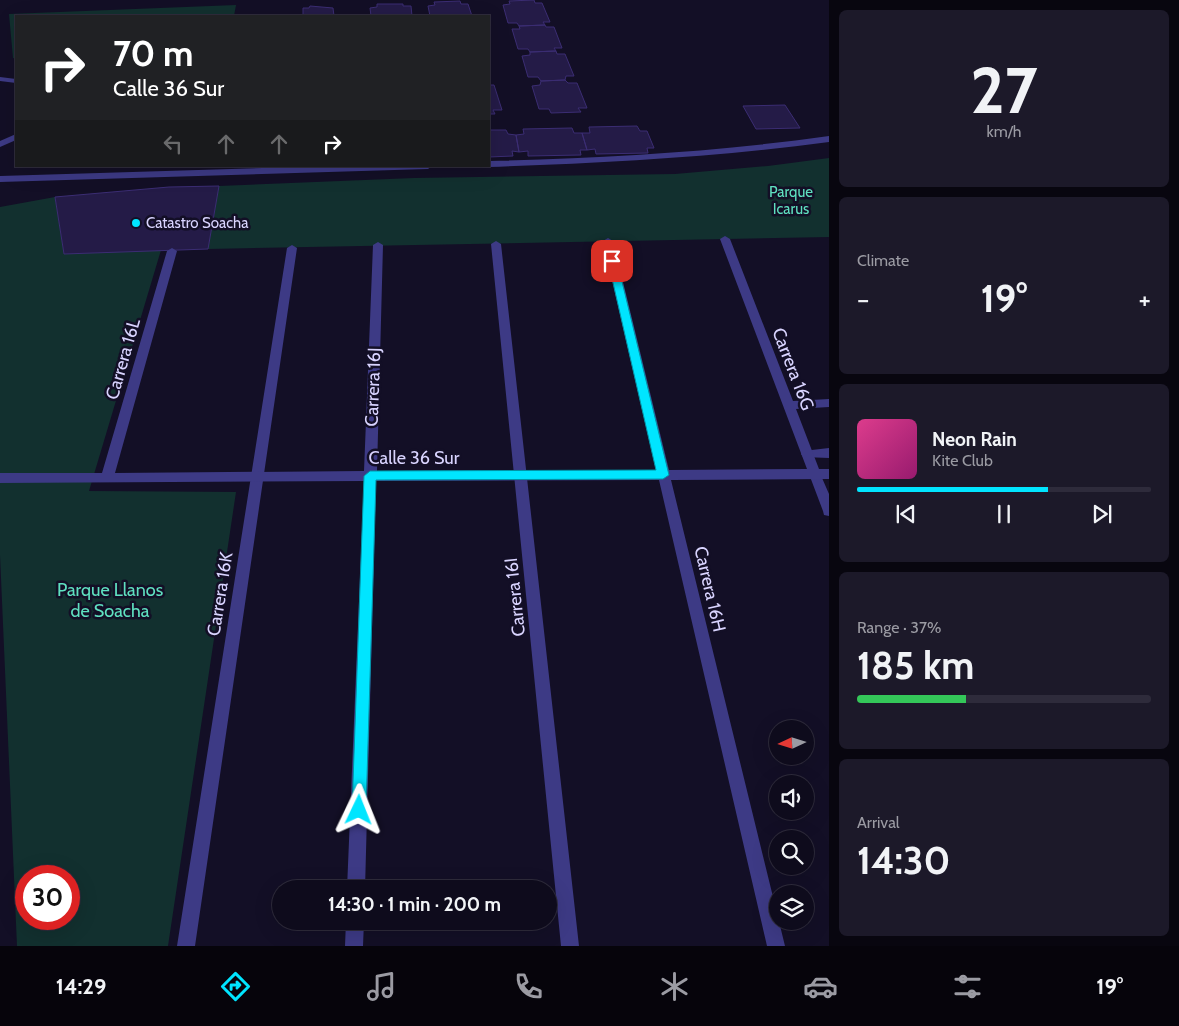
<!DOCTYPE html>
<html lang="en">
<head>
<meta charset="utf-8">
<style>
  :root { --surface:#0e0b1c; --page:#1c1929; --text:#f1f3f6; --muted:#9b9ba3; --line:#2e2b3b; --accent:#00e5ff }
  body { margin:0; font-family:Cabin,sans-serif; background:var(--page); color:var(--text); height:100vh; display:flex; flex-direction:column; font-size:19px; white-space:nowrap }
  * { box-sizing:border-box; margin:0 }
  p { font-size:16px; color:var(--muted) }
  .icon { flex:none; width:28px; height:28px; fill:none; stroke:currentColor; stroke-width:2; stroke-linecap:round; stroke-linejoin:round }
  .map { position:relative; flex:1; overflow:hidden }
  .panel { display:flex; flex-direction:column; gap:10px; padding:10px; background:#08060f; width:350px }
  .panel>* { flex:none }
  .guide { position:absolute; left:15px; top:15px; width:475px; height:152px; border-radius:0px; box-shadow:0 5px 20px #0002,0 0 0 1px var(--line); background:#202124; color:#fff; overflow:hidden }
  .needle { width:32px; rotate:266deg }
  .buttons { position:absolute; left:769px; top:720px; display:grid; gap:10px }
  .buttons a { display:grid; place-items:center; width:45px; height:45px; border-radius:50%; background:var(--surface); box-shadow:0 5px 20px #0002,0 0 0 1px var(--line); font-size:25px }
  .speed { position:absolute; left:15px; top:865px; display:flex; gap:10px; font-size:25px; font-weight:700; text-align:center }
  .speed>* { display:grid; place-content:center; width:65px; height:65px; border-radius:50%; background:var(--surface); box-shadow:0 5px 20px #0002,0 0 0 1px var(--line); line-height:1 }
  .speed .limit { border:8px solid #d22; background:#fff; color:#111 }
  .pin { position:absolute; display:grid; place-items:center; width:42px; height:42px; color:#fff; margin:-21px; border-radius:10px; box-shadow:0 2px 8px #0006 }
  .me { position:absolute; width:55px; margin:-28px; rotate:2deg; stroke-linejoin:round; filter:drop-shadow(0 0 4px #0008) }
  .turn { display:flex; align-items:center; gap:18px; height:105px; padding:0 15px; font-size:22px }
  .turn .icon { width:65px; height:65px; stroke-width:2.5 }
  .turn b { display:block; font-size:35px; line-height:42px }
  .lanes { display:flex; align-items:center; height:48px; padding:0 15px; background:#0003; justify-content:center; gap:25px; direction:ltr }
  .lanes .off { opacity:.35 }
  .big { font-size:38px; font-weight:700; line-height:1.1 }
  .panel .tile { flex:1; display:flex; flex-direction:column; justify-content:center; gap:8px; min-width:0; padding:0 18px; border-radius:8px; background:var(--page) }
  .panel .dial { align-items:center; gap:0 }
  .dial b { font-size:65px; line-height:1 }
  .song { display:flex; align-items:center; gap:15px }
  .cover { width:60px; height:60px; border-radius:8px; background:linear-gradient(135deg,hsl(330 70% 55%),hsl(320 70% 35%)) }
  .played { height:5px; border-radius:2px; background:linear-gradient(90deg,var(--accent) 65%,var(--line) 65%) }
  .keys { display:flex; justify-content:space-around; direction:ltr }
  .heat { display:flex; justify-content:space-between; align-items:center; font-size:28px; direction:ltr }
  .charge { height:8px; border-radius:4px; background:linear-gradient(90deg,#34c759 37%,var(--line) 0) }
  .trip { position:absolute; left:272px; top:880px; width:285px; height:50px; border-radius:25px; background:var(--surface); box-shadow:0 5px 20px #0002,0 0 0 1px var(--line); font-weight:700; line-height:50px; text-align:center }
  .tabs { display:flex; height:80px; justify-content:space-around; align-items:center; background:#06040b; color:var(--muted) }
  .tabs .icon { width:35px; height:35px }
  .tabs .on { color:var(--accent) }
  .tabs b { font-size:22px; color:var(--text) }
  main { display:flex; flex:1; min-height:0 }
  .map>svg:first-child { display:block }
</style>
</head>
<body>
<main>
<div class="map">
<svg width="829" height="946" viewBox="0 0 829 946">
  <rect width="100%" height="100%" fill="#130f26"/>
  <path fill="#12302f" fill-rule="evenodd" d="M236,5L234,16H16V59L13,58L9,14Z
    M829,158V237L208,249L219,186L414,178L675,174L768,166Z
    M55,197L64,254L161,250L89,491L236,492L168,946H17L0,555V207ZM26,876H69V919H26Z"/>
  <path fill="#241b47" stroke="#3b2d73" d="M534,0L535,3H542L550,22H543L545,25L519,26L517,23H508L503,5L510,4L509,1Z
    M460,1L461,4H468L472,16H430L428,6L435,5L434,2Z
    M377,4H403V6H411L412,16H371L370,8L377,7Z
    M310,6L333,8L334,16H303V8H309Z
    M545,25L546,27H554L562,48H554L556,51L530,52L528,49H518L512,29H520L519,26Z
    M556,51L557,54H565L574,76H566L565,80L541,81L538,77H528L522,56L530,55V52Z
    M565,80L568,83H577L587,108H578L581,112L551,113L549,109H539L532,86L540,85L541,81Z
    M489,85H494L502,110H493L495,114H489Z
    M785,105L800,128L756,129L743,106Z
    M637,126L640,131H647L654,148H647L648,153L596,154L595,149L587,150L582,133H590L589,127Z
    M572,128L574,133H582L587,150H580L581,155L528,156V151L519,152L516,135L524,134L523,129Z
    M489,130H506L508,134L516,135L519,152L512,151L513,156L489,157Z
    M219,186L208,249L64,254L55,197L169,187Z"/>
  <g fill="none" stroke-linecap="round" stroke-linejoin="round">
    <path fill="#3d3a85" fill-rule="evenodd" d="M0,77L16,79V83L0,81Z
      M16,134V140L0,147V141Z
      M829,448V458L803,457L801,454L803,451Z"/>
    <path fill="#3d3a85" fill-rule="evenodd" d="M496,241L501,244L579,946H561L491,244Z
      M292,245L297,248L195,946H177L287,248Z
      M815,469L819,471L829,494V516L824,515L823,511L809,474L811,471Z"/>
    <path fill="#3d3a85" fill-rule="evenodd" d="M829,136V142C716,157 603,163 489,167L487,166L489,161C603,158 716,152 829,136Z
      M331,166H432L428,169L0,182V176Z
      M725,236L730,239L793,401L829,399V407L796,409L819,469H829V479L671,480L785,946H767L659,480L376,481L365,889H347L364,481L0,483V473H102L167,251L172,248L177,251L115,473L364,471L373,245L378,242L383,245L377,471L656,470L603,241L608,238L613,241L669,470L807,469L720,239Z
      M346,921H364L363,946H345Z"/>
  </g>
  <path fill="#00e5ff" stroke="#0095a6" d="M612,258L617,261L669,475L663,479L376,480L366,810L364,815L359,818L354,815L352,810L364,476L370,471L656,470L608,261Z"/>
  <circle fill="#00e5ff" stroke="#130f26" stroke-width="2" cx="136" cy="223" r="5"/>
  <g text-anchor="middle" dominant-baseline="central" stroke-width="5" stroke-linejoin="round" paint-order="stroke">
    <g font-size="15" fill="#5fe0c0" stroke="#130f26">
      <text x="791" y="192">Parque<tspan x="791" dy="17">Icarus</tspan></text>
    </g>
    <g font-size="15" fill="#d9d4ff" stroke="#130f26" text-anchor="start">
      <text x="146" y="223">Catastro Soacha</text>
    </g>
    <g font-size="18" fill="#d9d4ff" stroke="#130f26">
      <text transform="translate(123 359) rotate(-74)">Carrera 16L</text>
      <text transform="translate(793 369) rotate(69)">Carrera 16G</text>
      <text transform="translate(373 387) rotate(-88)">Carrera 16J</text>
      <text x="414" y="458">Calle 36 Sur</text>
      <text transform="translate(710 589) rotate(77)">Carrera 16H</text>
      <text transform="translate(220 594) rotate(-81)">Carrera 16K</text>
      <text transform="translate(515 597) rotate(-96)">Carrera 16I</text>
    </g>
    <g font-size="18" fill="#5fe0c0" stroke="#130f26">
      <text x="110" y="590">Parque Llanos<tspan x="110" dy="21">de Soacha</tspan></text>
    </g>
  </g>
</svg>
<div class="buttons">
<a><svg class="needle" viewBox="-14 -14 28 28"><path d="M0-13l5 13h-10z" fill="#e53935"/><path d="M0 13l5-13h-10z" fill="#9b9ba3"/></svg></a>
<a><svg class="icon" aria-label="sound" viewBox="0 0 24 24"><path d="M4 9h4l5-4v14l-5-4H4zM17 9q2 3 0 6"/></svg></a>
<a><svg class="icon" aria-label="search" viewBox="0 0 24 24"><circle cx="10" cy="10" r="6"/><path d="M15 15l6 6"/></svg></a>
<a><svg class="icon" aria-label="layers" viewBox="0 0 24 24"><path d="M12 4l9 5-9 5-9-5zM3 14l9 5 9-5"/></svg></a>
</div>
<div class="speed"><div class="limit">30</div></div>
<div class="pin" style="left:612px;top:261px;background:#d93025"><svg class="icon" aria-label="arrive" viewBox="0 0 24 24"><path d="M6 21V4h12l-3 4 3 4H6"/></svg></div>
<svg class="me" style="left:359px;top:810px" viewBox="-20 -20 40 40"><path d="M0-17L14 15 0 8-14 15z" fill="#00e5ff" stroke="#fff" stroke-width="4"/></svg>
<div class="trip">14:30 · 1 min · 200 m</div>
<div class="guide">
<div class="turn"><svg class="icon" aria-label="right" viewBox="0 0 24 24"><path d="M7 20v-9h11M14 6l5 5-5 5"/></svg><div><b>70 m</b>Calle 36 Sur</div></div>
<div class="lanes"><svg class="icon off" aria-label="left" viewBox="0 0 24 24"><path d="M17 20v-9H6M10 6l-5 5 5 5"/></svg><svg class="icon off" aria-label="ahead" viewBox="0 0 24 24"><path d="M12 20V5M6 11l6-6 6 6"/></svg><svg class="icon off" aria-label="ahead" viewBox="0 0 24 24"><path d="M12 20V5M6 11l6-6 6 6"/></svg><svg class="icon" aria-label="right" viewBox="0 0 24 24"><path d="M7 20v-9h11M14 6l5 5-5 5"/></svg></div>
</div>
</div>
<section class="panel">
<div class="tile dial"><b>27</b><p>km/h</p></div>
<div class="tile"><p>Climate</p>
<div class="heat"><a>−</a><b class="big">19°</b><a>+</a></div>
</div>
<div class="tile">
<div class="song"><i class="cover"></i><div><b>Neon Rain</b><p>Kite Club</p></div></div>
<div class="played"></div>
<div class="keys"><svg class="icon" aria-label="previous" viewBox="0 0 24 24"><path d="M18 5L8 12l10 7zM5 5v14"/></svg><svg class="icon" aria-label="pause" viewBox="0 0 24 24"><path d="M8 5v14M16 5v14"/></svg><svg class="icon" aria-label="next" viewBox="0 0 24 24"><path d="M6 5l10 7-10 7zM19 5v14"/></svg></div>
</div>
<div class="tile"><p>Range · 37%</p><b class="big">185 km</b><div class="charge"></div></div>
<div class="tile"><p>Arrival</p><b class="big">14:30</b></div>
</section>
</main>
<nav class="tabs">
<b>14:29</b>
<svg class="icon on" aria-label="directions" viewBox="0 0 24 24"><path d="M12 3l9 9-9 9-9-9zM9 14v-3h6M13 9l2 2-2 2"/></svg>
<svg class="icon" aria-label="music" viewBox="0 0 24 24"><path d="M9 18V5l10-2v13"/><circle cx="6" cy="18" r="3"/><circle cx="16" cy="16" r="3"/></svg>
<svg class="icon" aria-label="phone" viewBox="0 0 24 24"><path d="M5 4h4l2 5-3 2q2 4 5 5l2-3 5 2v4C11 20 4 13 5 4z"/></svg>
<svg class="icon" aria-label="climate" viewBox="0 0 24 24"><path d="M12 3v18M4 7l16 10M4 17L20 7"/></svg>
<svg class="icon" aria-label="car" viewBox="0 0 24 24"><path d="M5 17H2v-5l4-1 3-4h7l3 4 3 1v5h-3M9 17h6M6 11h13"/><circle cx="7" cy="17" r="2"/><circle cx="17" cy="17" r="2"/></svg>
<svg class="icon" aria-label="filters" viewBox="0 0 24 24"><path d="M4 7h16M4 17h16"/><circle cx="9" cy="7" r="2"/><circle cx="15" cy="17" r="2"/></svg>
<b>19°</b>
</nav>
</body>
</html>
